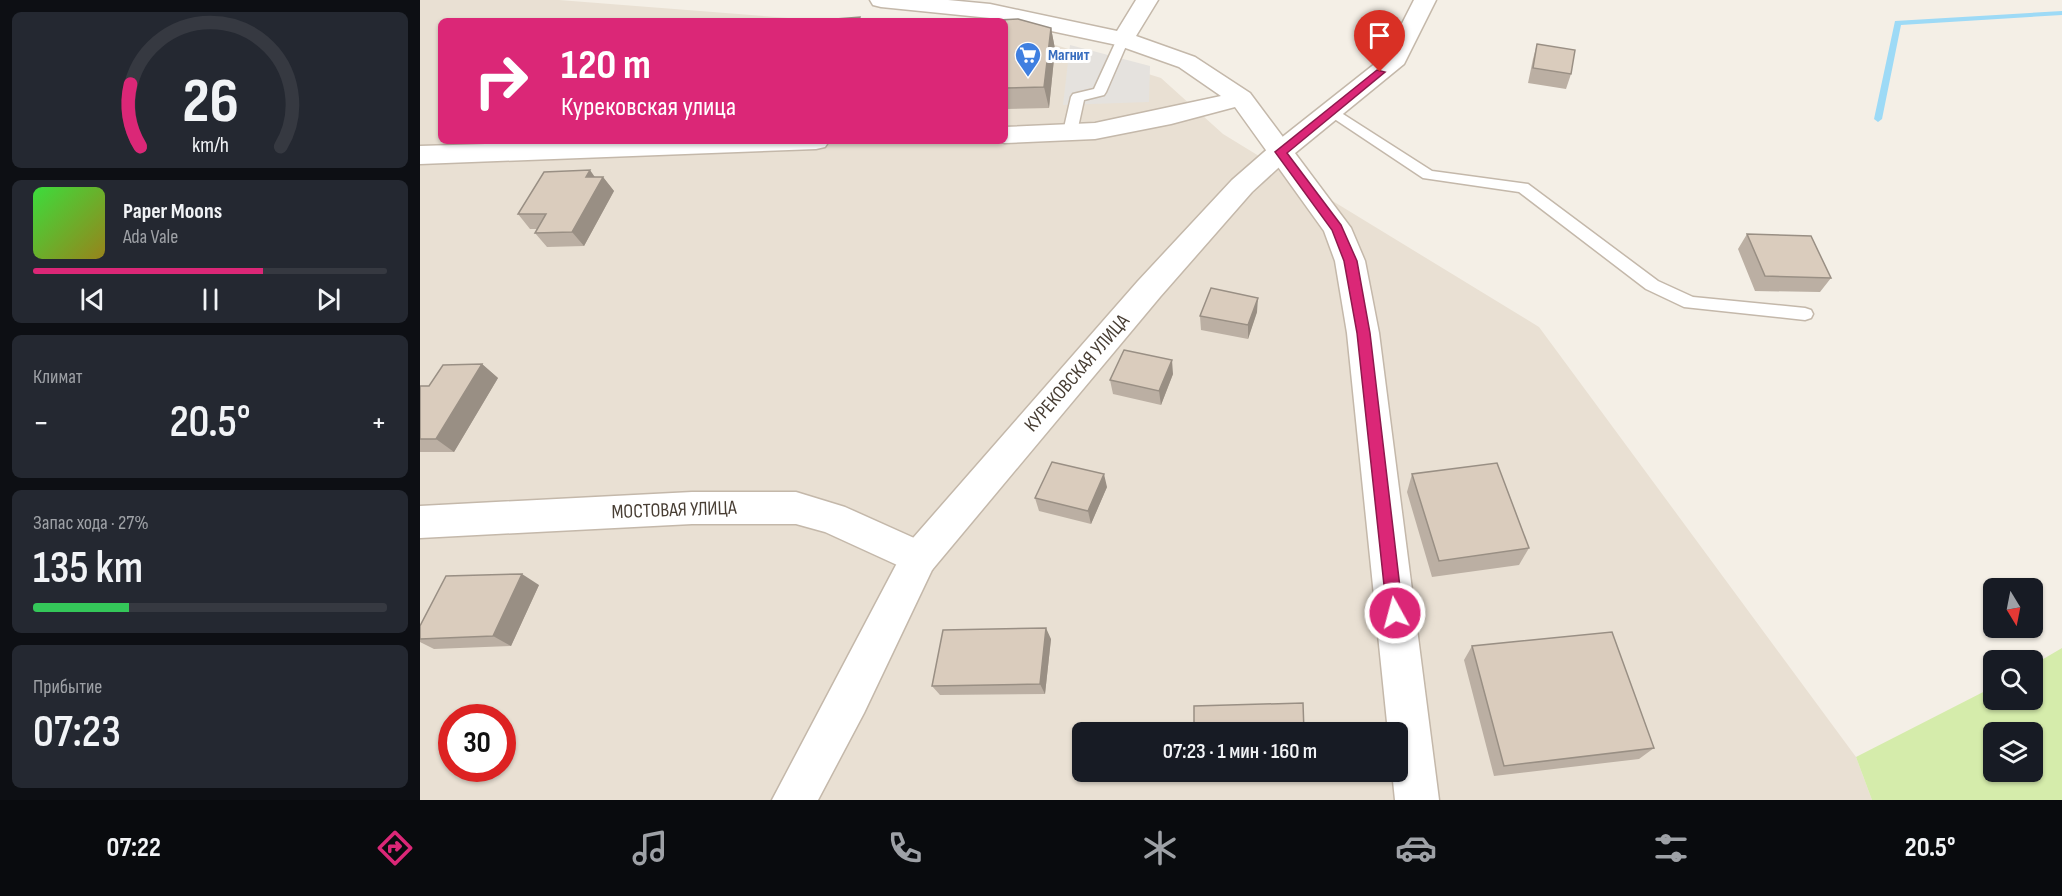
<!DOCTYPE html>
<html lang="ru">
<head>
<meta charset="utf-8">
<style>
  :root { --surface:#171b24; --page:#242831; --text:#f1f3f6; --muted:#9ea1a6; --line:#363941; --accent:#db2777 }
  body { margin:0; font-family:"Sofia Sans Condensed",sans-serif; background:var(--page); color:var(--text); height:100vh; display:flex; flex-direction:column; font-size:22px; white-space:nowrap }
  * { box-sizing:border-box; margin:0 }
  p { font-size:20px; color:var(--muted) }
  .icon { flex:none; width:33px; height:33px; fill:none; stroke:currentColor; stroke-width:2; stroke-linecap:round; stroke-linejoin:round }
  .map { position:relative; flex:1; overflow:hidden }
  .side { display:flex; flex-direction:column; gap:12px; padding:12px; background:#0d0f14; width:420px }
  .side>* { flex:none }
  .guide { position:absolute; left:18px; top:18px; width:570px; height:126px; border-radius:9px; box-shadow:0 2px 4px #0004; background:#db2777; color:#fff; overflow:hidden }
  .needle { width:39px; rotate:170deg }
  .controls { position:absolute; left:1563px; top:578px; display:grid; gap:12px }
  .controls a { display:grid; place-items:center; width:60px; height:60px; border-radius:9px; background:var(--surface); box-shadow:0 2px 4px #0004; font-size:30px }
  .speed { position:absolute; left:18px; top:704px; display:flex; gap:12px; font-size:30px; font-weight:700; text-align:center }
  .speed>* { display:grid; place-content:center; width:78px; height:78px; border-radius:50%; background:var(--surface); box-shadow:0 2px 4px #0004; line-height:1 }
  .speed .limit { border:9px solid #d22; background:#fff; color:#111 }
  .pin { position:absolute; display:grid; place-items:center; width:51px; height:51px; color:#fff; margin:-62px -26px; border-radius:50% 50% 50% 0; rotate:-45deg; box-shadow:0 0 6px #0007 }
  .pin .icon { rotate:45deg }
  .me { position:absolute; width:66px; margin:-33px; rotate:353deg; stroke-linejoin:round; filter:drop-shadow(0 0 4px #0008) }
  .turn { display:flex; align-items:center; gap:21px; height:126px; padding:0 24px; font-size:27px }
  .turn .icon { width:78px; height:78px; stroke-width:2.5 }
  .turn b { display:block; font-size:42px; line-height:51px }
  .big { font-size:45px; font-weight:600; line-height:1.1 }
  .side .tile { flex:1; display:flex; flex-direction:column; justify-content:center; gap:9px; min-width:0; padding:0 21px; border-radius:9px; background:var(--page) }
  .side .dial { align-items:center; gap:0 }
  .dial svg { height:156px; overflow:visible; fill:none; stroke:var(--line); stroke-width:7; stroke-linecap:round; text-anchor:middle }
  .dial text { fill:var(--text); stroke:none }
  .song { display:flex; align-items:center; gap:18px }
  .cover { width:72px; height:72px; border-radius:9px; background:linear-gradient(135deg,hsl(120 70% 55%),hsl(50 70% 35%)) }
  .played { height:6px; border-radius:3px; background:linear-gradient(90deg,var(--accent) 65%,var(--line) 65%) }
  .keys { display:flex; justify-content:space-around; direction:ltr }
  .heat { display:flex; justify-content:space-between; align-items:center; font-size:33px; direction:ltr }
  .charge { height:9px; border-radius:4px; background:linear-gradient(90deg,#34c759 27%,var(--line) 0) }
  .trip { position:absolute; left:652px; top:722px; width:336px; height:60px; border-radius:9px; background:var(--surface); box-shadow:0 2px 4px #0004; font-weight:600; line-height:60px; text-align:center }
  .tabs { display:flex; height:96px; justify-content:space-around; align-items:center; background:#090b0e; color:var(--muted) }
  .tabs .icon { width:42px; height:42px }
  .tabs .active { color:var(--accent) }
  .tabs b { font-size:27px; color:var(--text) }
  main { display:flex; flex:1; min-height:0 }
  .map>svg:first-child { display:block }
</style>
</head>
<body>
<main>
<section class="side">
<div class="tile dial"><svg viewBox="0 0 100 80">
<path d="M14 69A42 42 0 1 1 86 69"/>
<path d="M14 69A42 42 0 0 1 9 37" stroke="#db2777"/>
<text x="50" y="56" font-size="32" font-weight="700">26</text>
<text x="50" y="72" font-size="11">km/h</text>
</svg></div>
<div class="tile">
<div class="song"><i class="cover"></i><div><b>Paper Moons</b><p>Ada Vale</p></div></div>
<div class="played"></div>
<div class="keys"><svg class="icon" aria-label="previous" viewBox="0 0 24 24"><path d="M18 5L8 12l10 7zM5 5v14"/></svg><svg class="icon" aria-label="pause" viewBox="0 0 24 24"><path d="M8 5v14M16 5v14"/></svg><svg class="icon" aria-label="next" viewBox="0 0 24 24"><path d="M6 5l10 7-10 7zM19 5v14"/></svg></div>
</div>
<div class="tile"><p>Климат</p>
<div class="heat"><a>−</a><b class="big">20.5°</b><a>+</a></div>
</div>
<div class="tile"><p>Запас хода · 27%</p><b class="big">135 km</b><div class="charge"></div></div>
<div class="tile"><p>Прибытие</p><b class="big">07:23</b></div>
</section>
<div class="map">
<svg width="1642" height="800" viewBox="0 0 1642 800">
  <rect width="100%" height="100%" fill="#f4efe6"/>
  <path fill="#e9e0d3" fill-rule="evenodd" d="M0,0H139L407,21H21V141H585V35L610,37L741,78L803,134L1119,327L1436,757L1452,800H0ZM32,717H82V768H32ZM663,732H978V771H663Z"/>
  <path fill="#d5ecab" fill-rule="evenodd" d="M1642,648V800H1452L1436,757L1573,687L1574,699H1612L1613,665ZM1574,732H1612V771H1574Z"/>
  <path fill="#e5e2de" d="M650,45L730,66L729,102L643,105Z"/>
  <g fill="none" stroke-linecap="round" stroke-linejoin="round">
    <path fill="#9ddaf6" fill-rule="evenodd" d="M1642,11V15L1481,25L1462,119L1458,122L1454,119L1475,21Z"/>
    <g stroke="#c4b8aa" stroke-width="3">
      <path id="service" d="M703,35L709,39L686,92L684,95L664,100L657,132L650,136L645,135L643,132L651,97L653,94L674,89L697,39Z
        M912,107L1012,171L1108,184L1238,281L1273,297L1385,308L1391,310L1393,314L1391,318L1385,320L1264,307L1226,289L1099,192L1003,178L907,114L905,111L907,108Z"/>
    </g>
    <g stroke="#c4b8aa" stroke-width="3">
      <path id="minor" d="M450,0H528L570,4L697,31L716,0H738L716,36L775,57L830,93L931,228L945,261L959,333L1019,800H975L972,771H978V732H968L927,333L915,261L904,231L815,107L751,124L675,139L585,143L577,141H585V127L675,123L801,96L759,67L697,45L570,18L461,7L453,5Z
        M157,141H409L405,147L396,149L0,164V146Z
        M272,492H376L425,507L512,546L518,558L512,570L499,575L405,532L376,524H272L0,538V506Z"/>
    </g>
    <g stroke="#c4b8aa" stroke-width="3">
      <path id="tertiary" d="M994,0H1016L984,64L869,158L832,192L740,297L512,570L444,713L398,800H352L486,546L718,281L812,180L851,146L966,55Z"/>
    </g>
    <use href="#service" fill="#fff" fill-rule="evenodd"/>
    <use href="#minor" fill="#fff" fill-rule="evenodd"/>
    <use href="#tertiary" fill="#fff" fill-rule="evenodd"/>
  </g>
  <path fill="#bbafa3" d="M585,21L631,28L635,49L629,108L585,109Z
    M1117,44L1151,74L1146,89L1108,83L1113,59Z
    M175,177H183L194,191L164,246L127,247L115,233L117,229H110L98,214Z
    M1327,234L1411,278L1400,292L1335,291L1318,249Z
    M837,312L828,339L781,330L780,316Z
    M62,364L78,378L34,452H0V386H9Z
    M753,374L741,405L693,394L690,380Z
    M992,474L1109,548L1099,565L1012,577L987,492Z
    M687,487L671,524L619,511L615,498Z
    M119,585L91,646L14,649L0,642V626Z
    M631,639L625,694L520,695L512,686Z
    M1052,646L1234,748L1219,759L1074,776L1044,660Z
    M774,771H884V773L774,774Z"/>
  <path fill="#998f84" d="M631,28L635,49L629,108L624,87Z
    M170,170L179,183L183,177L194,191L164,246L152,232L166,177Z
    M838,298L837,312L828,339V325Z
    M752,360L753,374L741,405L739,391Z
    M62,364L78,378L34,452L16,439Z
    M684,474L687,487L671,524L668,511Z
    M102,574L119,585L91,646L73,636Z
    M626,628L631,639L625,694L620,684Z"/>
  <path fill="#daccbd" stroke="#998f84" stroke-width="1.5" d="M440,17L439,21H402L403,20Z
    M598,19L631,28L624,87L585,88V21H558Z
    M1117,44L1155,50L1151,74L1113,68Z
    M170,170L166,177H183L152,232L115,233L126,214H98L124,172Z
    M1327,234L1391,236L1411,278L1345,276Z
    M791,288L838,298L828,325L780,316Z
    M704,350L752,360L739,391L690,380Z
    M62,364L16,439H0V386H9L23,365Z
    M632,462L684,474L668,511L615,498Z
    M1077,463L1109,548L1019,561L992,474Z
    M102,574L73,636L0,639V626L26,576Z
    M626,628L620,684L512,686L523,630Z
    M1192,632L1234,748L1084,766L1052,646Z
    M883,703L884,732H774V706Z"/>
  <path fill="#db2777" stroke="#8e194d" stroke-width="1.5" d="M957,70L965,72L867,153L921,225L937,261L950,333L983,613L981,619L975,621L970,619L967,613L937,333L924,261L912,230L855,152Z"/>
  <defs>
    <g id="supermarket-pin" transform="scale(1.35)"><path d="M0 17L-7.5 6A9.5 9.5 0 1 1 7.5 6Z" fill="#3f7fe0" stroke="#fff"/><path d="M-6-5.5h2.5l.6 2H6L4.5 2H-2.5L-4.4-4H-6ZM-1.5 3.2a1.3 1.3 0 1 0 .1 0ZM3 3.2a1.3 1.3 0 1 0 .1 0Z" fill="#fff"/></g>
  </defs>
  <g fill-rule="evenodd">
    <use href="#supermarket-pin" x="608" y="55"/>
  </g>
  <g text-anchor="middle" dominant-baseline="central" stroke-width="6" stroke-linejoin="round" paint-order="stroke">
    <g font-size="16" font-weight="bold" fill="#366cbe" stroke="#fff" text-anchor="start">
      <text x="628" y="55">Магнит</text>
    </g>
    <g font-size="20" fill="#483e34" stroke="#fff">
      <text transform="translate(657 373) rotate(-49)">КУРЕКОВСКАЯ УЛИЦА</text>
      <text transform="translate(254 510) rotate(-2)">МОСТОВАЯ УЛИЦА</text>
    </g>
  </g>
</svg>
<div class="controls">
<a><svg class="needle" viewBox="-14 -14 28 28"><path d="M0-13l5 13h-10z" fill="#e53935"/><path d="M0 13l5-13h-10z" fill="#9ea1a6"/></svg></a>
<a><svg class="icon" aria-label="search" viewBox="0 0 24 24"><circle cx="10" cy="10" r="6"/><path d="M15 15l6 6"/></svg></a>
<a><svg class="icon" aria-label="layers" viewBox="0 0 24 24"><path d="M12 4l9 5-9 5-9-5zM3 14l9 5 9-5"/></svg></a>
</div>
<div class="speed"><div class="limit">30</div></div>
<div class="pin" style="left:960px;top:72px;background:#d93025"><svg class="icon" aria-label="arrive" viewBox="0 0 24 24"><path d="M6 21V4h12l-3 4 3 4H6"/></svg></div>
<svg class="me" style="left:975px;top:613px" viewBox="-20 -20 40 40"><circle r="17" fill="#db2777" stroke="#fff" stroke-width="3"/><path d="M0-11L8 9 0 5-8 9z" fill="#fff"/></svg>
<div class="trip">07:23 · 1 мин · 160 m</div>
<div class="guide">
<div class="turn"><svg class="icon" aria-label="right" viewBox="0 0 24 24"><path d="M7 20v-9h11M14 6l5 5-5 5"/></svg><div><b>120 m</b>Курековская улица</div></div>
</div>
</div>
</main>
<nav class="tabs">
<b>07:22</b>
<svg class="icon active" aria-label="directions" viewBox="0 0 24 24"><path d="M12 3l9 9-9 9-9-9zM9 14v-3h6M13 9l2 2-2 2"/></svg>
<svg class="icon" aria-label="music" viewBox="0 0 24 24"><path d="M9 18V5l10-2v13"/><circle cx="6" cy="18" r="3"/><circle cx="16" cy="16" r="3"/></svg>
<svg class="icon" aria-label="phone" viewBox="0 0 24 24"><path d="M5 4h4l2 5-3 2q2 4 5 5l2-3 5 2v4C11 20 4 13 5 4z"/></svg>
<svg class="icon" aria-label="climate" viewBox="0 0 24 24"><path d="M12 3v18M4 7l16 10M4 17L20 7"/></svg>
<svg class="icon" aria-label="car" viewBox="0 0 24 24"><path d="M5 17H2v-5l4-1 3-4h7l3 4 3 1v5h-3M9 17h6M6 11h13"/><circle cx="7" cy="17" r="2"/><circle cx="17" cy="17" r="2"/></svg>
<svg class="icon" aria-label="filters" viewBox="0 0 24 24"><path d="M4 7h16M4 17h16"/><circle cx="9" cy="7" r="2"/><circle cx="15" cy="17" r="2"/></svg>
<b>20.5°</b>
</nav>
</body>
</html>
